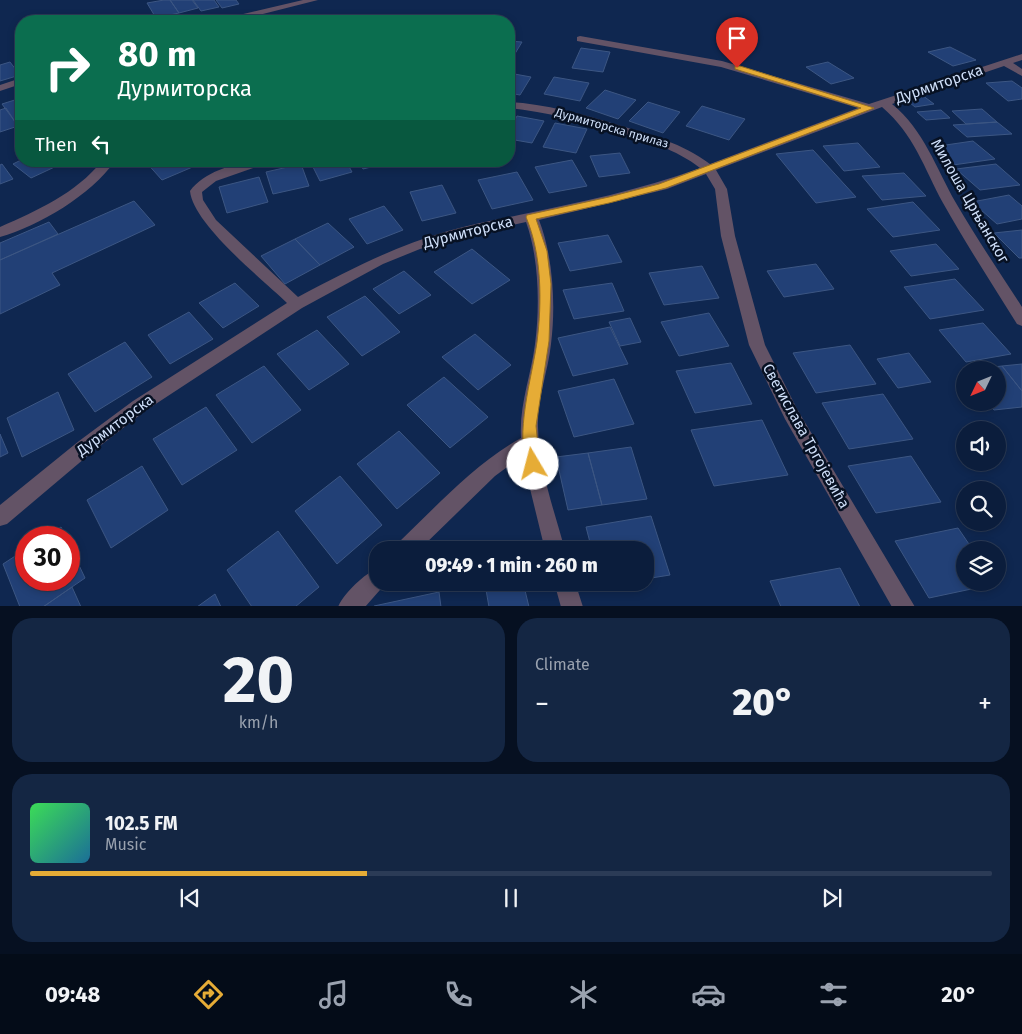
<!DOCTYPE html>
<html lang="en">
<head>
<meta charset="utf-8">
<style>
  :root { --surface:#0b1d3c; --page:#142643; --text:#f1f3f6; --muted:#9aa2af; --line:#2b3b56; --accent:#e6ac36 }
  body { margin:0; font-family:"Fira Sans",sans-serif; background:var(--page); color:var(--text); height:100vh; display:flex; flex-direction:column; font-size:19px; white-space:nowrap }
  * { box-sizing:border-box; margin:0 }
  p { font-size:16px; color:var(--muted) }
  .icon { flex:none; width:28px; height:28px; fill:none; stroke:currentColor; stroke-width:2; stroke-linecap:round; stroke-linejoin:round }
  .map { position:relative; height:606px; overflow:hidden }
  .drawer { display:flex; flex-direction:column; gap:12px; padding:12px; background:#061021; flex:1 }
  .drawer>* { flex:none }
  .hud { position:absolute; left:15px; top:15px; width:500px; height:152px; border-radius:20px; box-shadow:0 2px 8px #0003,0 0 0 1px var(--line); background:#0b6e4f; color:#fff; overflow:hidden }
  .needle { width:32px; rotate:227deg }
  .buttons { position:absolute; left:956px; top:361px; display:grid; gap:10px }
  .buttons a { display:grid; place-items:center; width:50px; height:50px; border-radius:50%; background:var(--surface); box-shadow:0 2px 8px #0003,0 0 0 1px var(--line); font-size:25px }
  .speed { position:absolute; left:15px; top:526px; display:flex; gap:10px; font-size:25px; font-weight:700; text-align:center }
  .speed>* { display:grid; place-content:center; width:65px; height:65px; border-radius:50%; background:var(--surface); box-shadow:0 2px 8px #0003,0 0 0 1px var(--line); line-height:1 }
  .speed .limit { border:8px solid #d22; background:#fff; color:#111 }
  .pin { position:absolute; display:grid; place-items:center; width:42px; height:42px; color:#fff; margin:-51px -21px; border-radius:50% 50% 50% 0; rotate:-45deg; box-shadow:0 0 5px #0007 }
  .pin .icon { rotate:45deg }
  .me { position:absolute; width:55px; margin:-28px; rotate:352deg; stroke-linejoin:round; filter:drop-shadow(0 0 4px #0008) }
  .turn { display:flex; align-items:center; gap:18px; height:105px; padding:0 20px; font-size:22px }
  .turn .icon { width:65px; height:65px; stroke-width:2.5 }
  .turn b { display:block; font-size:35px; line-height:42px }
  .then { display:flex; align-items:center; height:48px; padding:0 20px; background:#0003; gap:10px; font-size:19px }
  .big { font-size:38px; font-weight:800; line-height:1.1 }
  .drawer .tile { flex:1; display:flex; flex-direction:column; justify-content:center; gap:8px; min-width:0; padding:0 18px; border-radius:20px; background:var(--page) }
  .drawer .dial { align-items:center; gap:0 }
  .dial b { font-size:65px; line-height:1 }
  .song { display:flex; align-items:center; gap:15px }
  .cover { width:60px; height:60px; border-radius:8px; background:linear-gradient(135deg,hsl(130 70% 55%),hsl(200 70% 35%)) }
  .played { height:5px; border-radius:2px; background:linear-gradient(90deg,var(--accent) 35%,var(--line) 35%) }
  .keys { display:flex; justify-content:space-around; direction:ltr }
  .heat { display:flex; justify-content:space-between; align-items:center; font-size:28px; direction:ltr }
  .drawer .tiles { flex:1; display:grid; gap:12px; grid-template-columns:1fr 1fr }
  .tile:last-child { grid-column:span 2 }
  .trip { position:absolute; left:369px; top:541px; width:285px; height:50px; border-radius:20px; background:var(--surface); box-shadow:0 2px 8px #0003,0 0 0 1px var(--line); font-weight:800; line-height:50px; text-align:center }
  .dock { display:flex; height:80px; justify-content:space-around; align-items:center; background:#040c18; color:var(--muted) }
  .dock .icon { width:35px; height:35px }
  .dock .current { color:var(--accent) }
  .dock b { font-size:22px; color:var(--text) }
  .map>svg:first-child { display:block }
</style>
</head>
<body>
<div class="map">
<svg width="1022" height="607" viewBox="0 0 1022 607">
  <rect width="100%" height="100%" fill="#0f2750"/>
  <path fill="#224076" stroke="#3c5683" d="M164,0H170L179,13L156,18L147,3Z
    M170,0H192L198,8L179,13Z
    M193,0H214L219,7L201,11Z
    M216,0H236L239,4L222,8Z
    M177,14L182,21L152,20Z
    M509,41L522,42L510,62H509Z
    M950,47L976,60L953,66L928,52Z
    M581,48L610,52L603,72L572,68Z
    M10,62L20,75L0,81V65Z
    M828,62L854,78L831,84L806,67Z
    M509,73L531,77L520,95L509,93Z
    M554,77L589,83L580,101L544,94Z
    M1012,81L1022,88V99L1008,101L986,83Z
    M605,90L636,100L618,119L586,108Z
    M922,95L934,104L915,107L904,98Z
    M21,98V125L18,126L2,104Z
    M648,102L680,112L663,133L629,121Z
    M702,106L745,119L729,140L686,126Z
    M6,108L18,126L0,132V110Z
    M982,109L997,122L966,124L952,111Z
    M941,110L950,118L926,120L917,112Z
    M517,116L544,121L532,143L509,139V131Z
    M997,122L1012,134L967,137L953,125Z
    M555,123L587,129L576,153L543,147Z
    M973,141L995,159L953,165L932,147Z
    M858,143L880,167L844,171L823,146Z
    M813,150L856,197L816,203L776,154Z
    M620,153L630,173L599,177L590,156Z
    M21,160L57,161L61,164L31,178L13,164Z
    M572,160L587,186L549,193L535,167Z
    M145,161H201L202,163L162,180Z
    M310,161H346L352,172L320,181Z
    M359,161H395L363,169Z
    M2,164L13,179L0,184V165Z
    M301,164L309,186L273,194L266,172Z
    M996,164L1020,185L980,190L956,169Z
    M517,172L533,200L492,209L478,180Z
    M904,173L926,196L882,200L862,176Z
    M259,177L268,202L227,213L219,187Z
    M442,185L456,213L422,221L410,192Z
    M1009,195L1022,206V219L997,224L972,202Z
    M134,201L155,225L52,273L60,285L0,314V260Z
    M913,202L940,230L893,237L867,209Z
    M384,206L403,230L367,244L349,219Z
    M49,222L58,234L0,260V243Z
    M328,223L354,247L320,265L295,239Z
    M1022,230V258H1019L994,233Z
    M608,235L622,262L570,271L558,243Z
    M295,239L320,265L285,284L261,256Z
    M936,244L959,269L911,276L890,251Z
    M472,249L510,280L472,304L434,272Z
    M816,264L834,289L784,297L767,271Z
    M702,266L719,298L664,305L649,273Z
    M404,271L431,295L399,314L373,289Z
    M955,279L984,310L930,319L904,287Z
    M235,283L259,306L223,328L199,303Z
    M612,283L624,311L574,319L563,290Z
    M365,296L400,332L362,356L327,317Z
    M189,312L213,339L170,364L148,335Z
    M709,313L729,346L679,356L661,322Z
    M630,318L641,342L620,346L609,322Z
    M983,323L1011,354L966,362L939,330Z
    M610,327L628,364L573,376L558,338Z
    M317,330L349,364L309,390L277,354Z
    M475,334L511,365L478,390L442,357Z
    M125,342L152,377L95,412L68,374Z
    M850,345L876,384L816,393L793,353Z
    M909,353L931,382L898,388L877,359Z
    M731,363L752,404L695,413L676,371Z
    M1022,364V391L1002,366Z
    M264,366L301,410L252,443L216,395Z
    M1002,366L1022,391V407L994,410L988,402H998V370H968Z
    M444,377L488,417L450,448L407,405Z
    M614,379L634,424L574,437L558,391Z
    M58,392L74,430L22,457L7,418Z
    M883,394L913,439L849,449L822,403Z
    M206,407L237,450L182,485L153,439Z
    M762,420L788,475L714,486L691,430Z
    M399,431L440,473L397,509L357,464Z
    M0,434L8,453L0,457Z
    M631,447L647,499L602,505L588,453Z
    M588,453L602,505L568,510L556,457Z
    M911,456L941,502L876,513L848,466Z
    M142,466L168,510L111,548L87,500Z
    M340,476L382,525L337,564L295,511Z
    M651,516L670,575L645,579V550H592L586,527Z
    M61,527L66,538H45Z
    M958,528L973,550H965V582L995,584L929,598L895,541Z
    M278,531L319,587L295,607H252L227,570Z
    M69,544L85,578L43,607H20L3,564L26,549V580H69Z
    M840,568L860,607H781L770,581Z
    M514,582H523L529,607H489L486,590Z
    M600,582H628L602,587Z
    M72,587L81,607H43Z
    M439,592L441,607H375L374,606Z
    M215,594L221,607H197Z"/>
  <g fill="none" stroke-linecap="round" stroke-linejoin="round">
    <path fill="#635366" fill-rule="evenodd" d="M303,0H318L235,21H220L222,19Z
      M580,36L722,61L869,104L1022,54V60L1013,63L1022,69V76L1004,66L892,104C924,130 936,168 956,203C977,239 1000,273 1022,307V326L1017,324C992,284 966,244 943,203C924,168 914,134 882,107L716,170L727,189L735,236L765,345L797,409L915,607H892L785,419L749,345L721,236L715,189L706,174L667,189L539,220C553,256 556,305 551,344C548,372 537,399 538,427C539,469 554,510 565,550H545L522,456L495,476L419,550H395L398,543C437,506 474,464 521,438C519,405 531,376 535,344C540,306 539,258 526,222L455,238L420,249L383,264L302,308L145,411L91,453L7,524L0,526V505L79,441L133,401L287,303C262,279 193,224 190,191C206,169 242,161 267,161L265,164L216,181L202,192L203,200L216,220L298,297C349,270 393,247 448,231C471,224 496,220 519,215C580,202 641,190 700,168C676,149 647,141 618,132C582,121 547,112 509,108V102C546,104 582,114 618,125C651,135 682,143 710,164L858,108L721,67L577,41V37Z
      M21,78V84L0,91V85Z
      M102,161H115C91,195 39,226 0,237V227C38,210 75,194 102,161Z
      M378,568V582H387L365,607H338C344,593 364,574 378,568Z
      M554,582H575L583,607H561Z"/>
  </g>
  <path fill="#e6ac36" stroke="#967023" d="M735,66H740L874,108L666,188L609,203L536,219L547,251L551,284L549,341L536,426L540,464L538,468L533,470L528,468C514,436 532,377 537,342C542,302 542,255 526,217L527,215L609,197L659,184L861,108L735,69Z"/>
  <g text-anchor="middle" dominant-baseline="central" stroke-width="5" stroke-linejoin="round" paint-order="stroke">
    <g font-size="12" fill="#cfdff9" stroke="#071123">
      <text transform="translate(612 128) rotate(16)">Дурмиторска прилаз</text>
    </g>
    <g font-size="15" fill="#cfdff9" stroke="#071123">
      <text transform="translate(939 84) rotate(-19)">Дурмиторска</text>
      <text transform="translate(970 201) rotate(60)">Милоша Црњанског</text>
      <text transform="translate(468 232) rotate(-14)">Дурмиторска</text>
      <text transform="translate(115 425) rotate(-37)">Дурмиторска</text>
      <text transform="translate(806 436) rotate(61)">Светислава Тргојевића</text>
    </g>
  </g>
</svg>
<div class="buttons">
<a><svg class="needle" viewBox="-14 -14 28 28"><path d="M0-13l5 13h-10z" fill="#e53935"/><path d="M0 13l5-13h-10z" fill="#9aa2af"/></svg></a>
<a><svg class="icon" aria-label="sound" viewBox="0 0 24 24"><path d="M4 9h4l5-4v14l-5-4H4zM17 9q2 3 0 6"/></svg></a>
<a><svg class="icon" aria-label="search" viewBox="0 0 24 24"><circle cx="10" cy="10" r="6"/><path d="M15 15l6 6"/></svg></a>
<a><svg class="icon" aria-label="layers" viewBox="0 0 24 24"><path d="M12 4l9 5-9 5-9-5zM3 14l9 5 9-5"/></svg></a>
</div>
<div class="speed"><div class="limit">30</div></div>
<div class="pin" style="left:737px;top:68px;background:#d93025"><svg class="icon" aria-label="arrive" viewBox="0 0 24 24"><path d="M6 21V4h12l-3 4 3 4H6"/></svg></div>
<svg class="me" style="left:533px;top:464px" viewBox="-20 -20 40 40"><circle r="19" fill="#fff"/><path d="M0-13L10 11 0 6-10 11z" fill="#e6ac36"/></svg>
<div class="trip">09:49 · 1 min · 260 m</div>
<div class="hud">
<div class="turn"><svg class="icon" aria-label="right" viewBox="0 0 24 24"><path d="M7 20v-9h11M14 6l5 5-5 5"/></svg><div><b>80 m</b>Дурмиторска</div></div>
<div class="then">Then<svg class="icon" aria-label="left" viewBox="0 0 24 24"><path d="M17 20v-9H6M10 6l-5 5 5 5"/></svg></div>
</div>
</div>
<section class="drawer">
<div class="tiles">
<div class="tile dial"><b>20</b><p>km/h</p></div>
<div class="tile"><p>Climate</p>
<div class="heat"><a>−</a><b class="big">20°</b><a>+</a></div>
</div>
<div class="tile">
<div class="song"><i class="cover"></i><div><b>102.5 FM</b><p>Music</p></div></div>
<div class="played"></div>
<div class="keys"><svg class="icon" aria-label="previous" viewBox="0 0 24 24"><path d="M18 5L8 12l10 7zM5 5v14"/></svg><svg class="icon" aria-label="pause" viewBox="0 0 24 24"><path d="M8 5v14M16 5v14"/></svg><svg class="icon" aria-label="next" viewBox="0 0 24 24"><path d="M6 5l10 7-10 7zM19 5v14"/></svg></div>
</div>
</div>
</section>
<nav class="dock">
<b>09:48</b>
<svg class="icon current" aria-label="directions" viewBox="0 0 24 24"><path d="M12 3l9 9-9 9-9-9zM9 14v-3h6M13 9l2 2-2 2"/></svg>
<svg class="icon" aria-label="music" viewBox="0 0 24 24"><path d="M9 18V5l10-2v13"/><circle cx="6" cy="18" r="3"/><circle cx="16" cy="16" r="3"/></svg>
<svg class="icon" aria-label="phone" viewBox="0 0 24 24"><path d="M5 4h4l2 5-3 2q2 4 5 5l2-3 5 2v4C11 20 4 13 5 4z"/></svg>
<svg class="icon" aria-label="climate" viewBox="0 0 24 24"><path d="M12 3v18M4 7l16 10M4 17L20 7"/></svg>
<svg class="icon" aria-label="car" viewBox="0 0 24 24"><path d="M5 17H2v-5l4-1 3-4h7l3 4 3 1v5h-3M9 17h6M6 11h13"/><circle cx="7" cy="17" r="2"/><circle cx="17" cy="17" r="2"/></svg>
<svg class="icon" aria-label="filters" viewBox="0 0 24 24"><path d="M4 7h16M4 17h16"/><circle cx="9" cy="7" r="2"/><circle cx="15" cy="17" r="2"/></svg>
<b>20°</b>
</nav>
</body>
</html>
